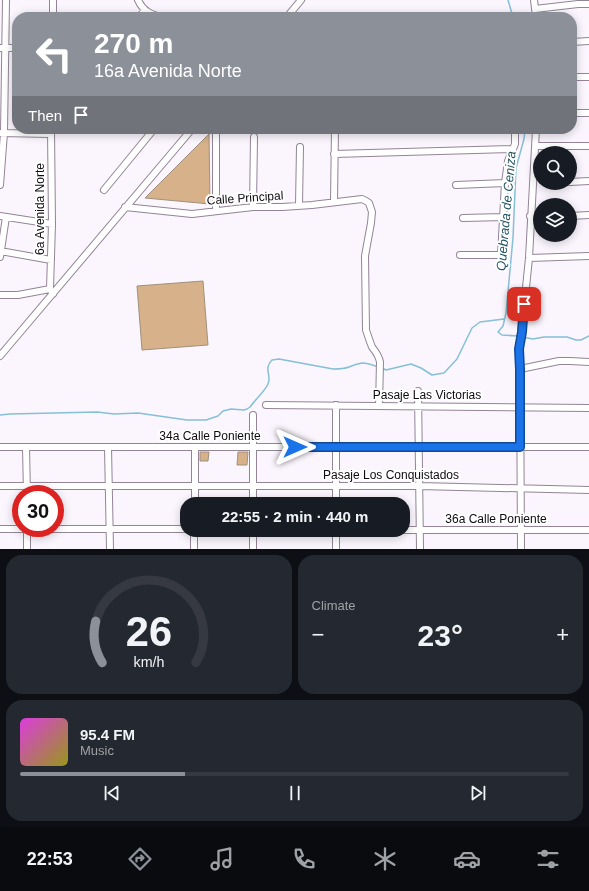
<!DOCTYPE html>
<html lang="en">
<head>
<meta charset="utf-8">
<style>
  :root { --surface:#171b24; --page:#242831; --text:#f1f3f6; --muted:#9ea1a6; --line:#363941; --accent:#8c9099 }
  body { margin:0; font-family:Helvetica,sans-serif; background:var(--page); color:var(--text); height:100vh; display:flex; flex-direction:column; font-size:15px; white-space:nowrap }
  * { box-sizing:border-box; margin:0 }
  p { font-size:13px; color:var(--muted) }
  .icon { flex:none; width:22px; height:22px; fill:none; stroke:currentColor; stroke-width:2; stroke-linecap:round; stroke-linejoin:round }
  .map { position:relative; height:549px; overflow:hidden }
  .side { display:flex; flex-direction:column; gap:6px; padding:6px; background:#0d0f14; flex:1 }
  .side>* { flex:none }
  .banner { position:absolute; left:12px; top:12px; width:565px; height:122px; border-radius:16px; box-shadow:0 2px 10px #0003; background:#8c9099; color:#fff; overflow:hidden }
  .tools { position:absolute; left:533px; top:146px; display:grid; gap:8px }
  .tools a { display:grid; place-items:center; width:44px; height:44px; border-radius:50%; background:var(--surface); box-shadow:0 2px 10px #0003; font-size:20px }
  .speed { position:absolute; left:12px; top:485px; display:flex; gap:8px; font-size:20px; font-weight:700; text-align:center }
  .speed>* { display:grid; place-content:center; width:52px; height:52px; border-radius:50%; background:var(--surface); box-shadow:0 2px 10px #0003; line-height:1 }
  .speed .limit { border:6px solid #d22; background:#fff; color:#111 }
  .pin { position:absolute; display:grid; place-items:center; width:34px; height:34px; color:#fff; margin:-17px; border-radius:8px; box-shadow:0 2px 6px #0006 }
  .me { position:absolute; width:44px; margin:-22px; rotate:90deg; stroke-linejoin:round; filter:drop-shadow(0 0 3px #0008) }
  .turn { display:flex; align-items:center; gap:14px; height:84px; padding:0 16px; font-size:18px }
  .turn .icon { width:52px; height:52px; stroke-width:2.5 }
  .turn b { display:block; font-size:28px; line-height:34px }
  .then { display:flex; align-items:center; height:38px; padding:0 16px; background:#0003; gap:8px; font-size:15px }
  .big { font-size:30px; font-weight:600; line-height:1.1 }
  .side .card { flex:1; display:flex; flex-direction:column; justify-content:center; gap:6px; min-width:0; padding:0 14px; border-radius:16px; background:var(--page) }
  .side .dial { align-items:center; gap:0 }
  .dial svg { height:104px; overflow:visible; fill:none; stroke:var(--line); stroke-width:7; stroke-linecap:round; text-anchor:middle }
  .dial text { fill:var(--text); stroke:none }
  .song { display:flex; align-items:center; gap:12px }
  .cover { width:48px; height:48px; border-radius:6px; background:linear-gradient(135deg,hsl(300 70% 55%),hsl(60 70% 35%)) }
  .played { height:4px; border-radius:2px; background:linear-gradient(90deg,var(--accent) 30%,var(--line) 30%) }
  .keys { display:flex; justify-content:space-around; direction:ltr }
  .heat { display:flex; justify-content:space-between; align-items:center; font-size:22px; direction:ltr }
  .side .tiles { flex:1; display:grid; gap:6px; grid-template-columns:1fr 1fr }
  .card:last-child { grid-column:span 2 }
  .trip { position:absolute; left:180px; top:497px; width:230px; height:40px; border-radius:16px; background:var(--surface); box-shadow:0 2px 10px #0003; font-weight:600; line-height:40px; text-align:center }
  .dock { display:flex; height:64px; justify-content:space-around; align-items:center; background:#090b0e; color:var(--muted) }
  .dock .icon { width:28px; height:28px }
  .dock .active { color:var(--accent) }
  .dock b { font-size:18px; color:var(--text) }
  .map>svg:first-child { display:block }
</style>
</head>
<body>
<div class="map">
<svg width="589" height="549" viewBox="0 0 589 549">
  <rect width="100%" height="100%" fill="#fbf5fd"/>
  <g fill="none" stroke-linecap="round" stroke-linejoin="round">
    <path stroke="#85c0d6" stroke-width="1.5" d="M508,0L513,17
      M518,336L502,335L498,332L503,326L506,313L513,238L516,168L524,139L525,129
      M522,337L533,339L544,337H567L576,340H581L589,336
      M382,368L386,370L411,364L421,368L432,375L444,373L457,359L472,328L480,322L504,319
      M0,415L10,414L97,412L114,414L138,413L187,420H206L218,416L223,411L231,409L244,410L247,409L250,407C255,400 265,391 268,384C272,375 263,369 272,360L279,359L333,369C339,369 344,369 349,367C354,365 357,364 362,363C368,363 373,365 378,367"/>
  </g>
  <path fill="#d6b189" stroke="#a0907f" d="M209,134L210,204L145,198Z
    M203,281L208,345L142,350L137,286Z
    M200,452H209L208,461H200Z
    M238,452H248L247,465H237Z"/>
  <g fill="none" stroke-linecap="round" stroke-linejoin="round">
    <g stroke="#938496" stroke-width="8">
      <path id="street" d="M138,0C143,11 151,15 162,17
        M534,0L536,17
        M535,9L578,4H589
        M53,17V0
        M139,17L145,10
        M287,17L301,0
        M572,42L589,41
        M0,48H17
        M572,77H589
        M572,113H589
        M51,129L52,224L50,289L53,294
        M216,129V211
        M0,133L51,134
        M535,146H589
        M334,154L513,149
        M570,182L589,181
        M0,185L4,133L6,0
        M456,185L505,183
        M104,190L154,129
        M334,201L335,129
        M299,205L300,147
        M125,207L192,214L253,207H282L312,205L362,199L366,201L369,203L372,212L371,223L365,256L366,330C368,336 370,342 372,347C376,352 379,356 380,362L379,406
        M253,207L254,137
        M0,216L52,224
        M530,216H540
        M570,216L589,215
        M463,218L504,217
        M0,251L51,260
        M460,255H501L505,183L508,161L515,144V129
        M0,257L6,217
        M529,258L589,256
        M0,295H18L50,289
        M0,356L192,129
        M520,369L559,361H570L589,362
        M418,391L420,549
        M266,405L589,408
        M0,447H589
        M26,447L27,494
        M108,447L110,549
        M0,486H419L589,490
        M195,504V447
        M253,504V415
        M336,504V405
        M27,528V549
        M0,529H187
        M403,530H589
        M194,549V530
        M253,549V530
        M336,549V530
        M521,549L520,369L519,349L523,317L529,258L536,129"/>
    </g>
    <use href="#street" stroke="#fff" stroke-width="6"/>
  </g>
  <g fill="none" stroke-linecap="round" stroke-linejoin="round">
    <g stroke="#114b97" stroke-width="10">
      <path id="route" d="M295,447H520V369L519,349L522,332L524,304"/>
    </g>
    <use href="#route" stroke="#1a73e8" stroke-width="7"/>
  </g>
  <g text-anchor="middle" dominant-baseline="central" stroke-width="4" stroke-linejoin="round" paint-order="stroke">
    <g font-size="12" fill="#0f0a10" stroke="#fff">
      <text transform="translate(245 198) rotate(-4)">Calle Principal</text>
      <text transform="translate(40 209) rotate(-90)">6a Avenida Norte</text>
      <text x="427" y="395">Pasaje Las Victorias</text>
      <text x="210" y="436">34a Calle Poniente</text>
      <text x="391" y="475">Pasaje Los Conquistados</text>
      <text x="496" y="519">36a Calle Poniente</text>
    </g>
    <g font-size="13" font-style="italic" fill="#215363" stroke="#fff">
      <text transform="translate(506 211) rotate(-85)">Quebrada de Ceniza</text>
    </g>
  </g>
</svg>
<div class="tools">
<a><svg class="icon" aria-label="search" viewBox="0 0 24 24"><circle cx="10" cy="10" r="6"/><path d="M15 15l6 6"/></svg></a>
<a><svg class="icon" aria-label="layers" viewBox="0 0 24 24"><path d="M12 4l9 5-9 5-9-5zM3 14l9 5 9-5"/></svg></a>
</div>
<div class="speed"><div class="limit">30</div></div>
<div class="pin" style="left:524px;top:304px;background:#d93025"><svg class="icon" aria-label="arrive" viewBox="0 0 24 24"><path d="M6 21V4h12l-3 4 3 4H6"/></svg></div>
<svg class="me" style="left:295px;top:447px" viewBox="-20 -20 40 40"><path d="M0-17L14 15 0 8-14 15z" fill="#1a73e8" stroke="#fff" stroke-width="4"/></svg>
<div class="trip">22:55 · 2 min · 440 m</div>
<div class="banner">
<div class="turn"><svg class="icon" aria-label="left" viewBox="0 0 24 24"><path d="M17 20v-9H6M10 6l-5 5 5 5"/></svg><div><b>270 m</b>16a Avenida Norte</div></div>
<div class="then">Then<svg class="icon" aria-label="arrive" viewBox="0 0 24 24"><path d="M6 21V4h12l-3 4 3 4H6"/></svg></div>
</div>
</div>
<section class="side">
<div class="tiles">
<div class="card dial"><svg viewBox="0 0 100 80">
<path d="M14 69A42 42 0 1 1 86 69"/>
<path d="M14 69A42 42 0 0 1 9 37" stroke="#8c9099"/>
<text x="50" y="56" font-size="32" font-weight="700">26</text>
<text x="50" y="72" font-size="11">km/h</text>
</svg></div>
<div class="card"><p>Climate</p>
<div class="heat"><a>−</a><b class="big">23°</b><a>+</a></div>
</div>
<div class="card">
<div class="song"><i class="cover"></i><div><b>95.4 FM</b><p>Music</p></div></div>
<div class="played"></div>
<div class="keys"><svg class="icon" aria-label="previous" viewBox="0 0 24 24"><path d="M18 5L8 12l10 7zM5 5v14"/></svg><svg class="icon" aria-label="pause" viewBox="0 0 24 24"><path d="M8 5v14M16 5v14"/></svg><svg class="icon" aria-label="next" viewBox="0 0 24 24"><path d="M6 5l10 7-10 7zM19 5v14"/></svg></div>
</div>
</div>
</section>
<nav class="dock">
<b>22:53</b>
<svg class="icon active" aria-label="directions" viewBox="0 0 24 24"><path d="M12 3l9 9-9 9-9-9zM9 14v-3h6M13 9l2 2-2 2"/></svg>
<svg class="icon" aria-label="music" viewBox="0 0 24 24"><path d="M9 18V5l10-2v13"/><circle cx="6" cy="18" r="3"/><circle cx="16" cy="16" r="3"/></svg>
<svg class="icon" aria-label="phone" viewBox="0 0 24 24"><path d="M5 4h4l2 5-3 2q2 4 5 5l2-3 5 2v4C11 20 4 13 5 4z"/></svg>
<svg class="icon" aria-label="climate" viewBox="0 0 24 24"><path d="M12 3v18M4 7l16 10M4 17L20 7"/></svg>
<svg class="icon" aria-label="car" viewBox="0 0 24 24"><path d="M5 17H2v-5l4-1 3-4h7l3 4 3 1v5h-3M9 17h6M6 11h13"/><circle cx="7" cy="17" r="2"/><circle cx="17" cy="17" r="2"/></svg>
<svg class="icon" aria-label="filters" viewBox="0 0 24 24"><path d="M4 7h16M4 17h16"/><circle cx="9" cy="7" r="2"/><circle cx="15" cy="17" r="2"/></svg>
</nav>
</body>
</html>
